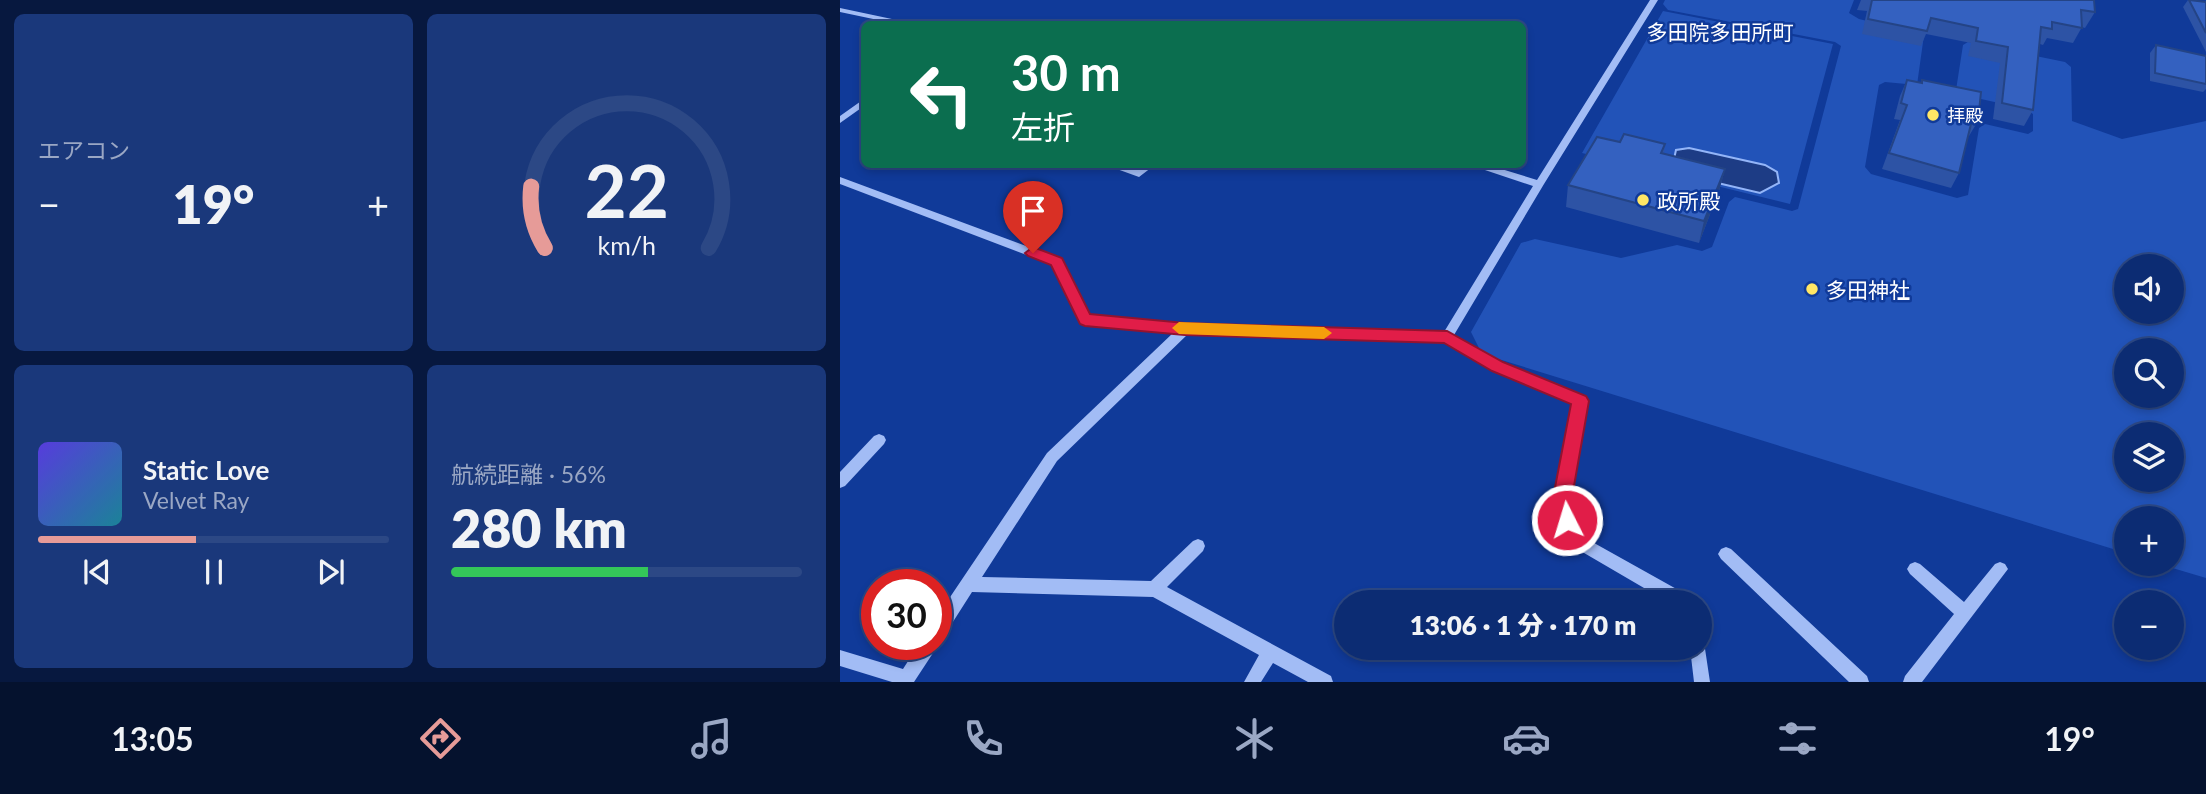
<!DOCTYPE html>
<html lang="ja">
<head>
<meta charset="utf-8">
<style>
  :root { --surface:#0c2c73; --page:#1a387b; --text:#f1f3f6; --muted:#9aa7c4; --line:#2c4885; --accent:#e69b98 }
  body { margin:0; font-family:Lato,"Noto Sans JP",sans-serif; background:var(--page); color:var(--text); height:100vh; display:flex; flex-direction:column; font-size:26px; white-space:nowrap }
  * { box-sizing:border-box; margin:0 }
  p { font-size:23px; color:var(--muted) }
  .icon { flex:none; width:38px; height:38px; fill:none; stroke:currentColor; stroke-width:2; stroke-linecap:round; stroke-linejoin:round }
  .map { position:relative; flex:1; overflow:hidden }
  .details { display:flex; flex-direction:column; gap:14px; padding:14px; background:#07183f; width:840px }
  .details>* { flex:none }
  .guide { position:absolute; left:21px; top:21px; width:665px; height:147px; border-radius:10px; box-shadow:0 4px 10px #0003,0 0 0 2px var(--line); background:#0b6e4f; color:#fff; overflow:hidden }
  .buttons { position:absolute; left:1274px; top:254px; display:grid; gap:14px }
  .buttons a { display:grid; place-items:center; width:70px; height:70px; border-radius:50%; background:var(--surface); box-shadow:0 4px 10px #0003,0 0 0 2px var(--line); font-size:35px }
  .speed { position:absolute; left:21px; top:569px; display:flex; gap:14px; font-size:35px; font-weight:700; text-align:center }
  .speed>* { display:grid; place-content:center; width:91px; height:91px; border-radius:50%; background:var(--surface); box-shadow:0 4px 10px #0003,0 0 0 2px var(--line); line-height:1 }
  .speed .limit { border:10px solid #d22; background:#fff; color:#111 }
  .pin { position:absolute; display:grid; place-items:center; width:60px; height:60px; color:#fff; margin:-72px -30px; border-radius:50% 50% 50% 0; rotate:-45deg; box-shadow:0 0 7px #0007 }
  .pin .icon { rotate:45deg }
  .me { position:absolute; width:77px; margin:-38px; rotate:355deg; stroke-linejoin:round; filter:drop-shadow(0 0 5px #0008) }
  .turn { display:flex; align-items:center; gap:24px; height:147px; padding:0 35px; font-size:32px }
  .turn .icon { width:91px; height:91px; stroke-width:2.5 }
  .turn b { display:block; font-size:49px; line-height:60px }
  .big { font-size:52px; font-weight:800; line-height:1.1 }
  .details .widget { flex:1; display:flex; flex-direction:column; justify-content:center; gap:10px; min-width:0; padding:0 24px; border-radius:10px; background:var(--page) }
  .details .dial { align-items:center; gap:0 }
  .dial svg { height:182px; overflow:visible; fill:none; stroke:var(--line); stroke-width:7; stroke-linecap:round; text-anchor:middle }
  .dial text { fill:var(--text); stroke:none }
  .song { display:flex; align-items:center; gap:21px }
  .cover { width:84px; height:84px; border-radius:10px; background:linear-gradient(135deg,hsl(250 70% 55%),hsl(190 70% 35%)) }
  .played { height:7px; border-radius:4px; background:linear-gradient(90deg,var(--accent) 45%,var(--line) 45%) }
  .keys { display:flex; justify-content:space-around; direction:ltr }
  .heat { display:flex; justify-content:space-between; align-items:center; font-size:38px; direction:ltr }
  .charge { height:10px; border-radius:5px; background:linear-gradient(90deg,#34c759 56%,var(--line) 0) }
  .details .tiles { flex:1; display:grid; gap:14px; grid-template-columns:repeat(2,1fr) }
  .trip { position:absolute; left:494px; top:590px; width:378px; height:70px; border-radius:35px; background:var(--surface); box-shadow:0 4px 10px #0003,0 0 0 2px var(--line); font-weight:800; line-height:70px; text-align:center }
  .dock { display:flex; height:112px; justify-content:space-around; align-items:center; background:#05122e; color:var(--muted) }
  .dock .icon { width:49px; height:49px }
  .dock .active { color:var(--accent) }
  .dock b { font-size:32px; color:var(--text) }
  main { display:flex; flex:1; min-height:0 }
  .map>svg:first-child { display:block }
</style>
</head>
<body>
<main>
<section class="details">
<div class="tiles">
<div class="widget"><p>エアコン</p>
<div class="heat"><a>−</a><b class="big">19°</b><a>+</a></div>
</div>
<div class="widget dial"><svg viewBox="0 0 100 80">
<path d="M14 69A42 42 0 1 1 86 69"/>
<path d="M14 69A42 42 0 0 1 8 42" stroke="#e69b98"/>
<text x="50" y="56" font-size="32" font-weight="700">22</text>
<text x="50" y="72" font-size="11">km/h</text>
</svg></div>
<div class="widget">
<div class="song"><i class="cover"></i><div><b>Static Love</b><p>Velvet Ray</p></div></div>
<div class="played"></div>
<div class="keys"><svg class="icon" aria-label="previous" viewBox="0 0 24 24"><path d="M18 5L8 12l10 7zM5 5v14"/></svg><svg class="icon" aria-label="pause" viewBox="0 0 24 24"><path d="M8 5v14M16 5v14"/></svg><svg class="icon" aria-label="next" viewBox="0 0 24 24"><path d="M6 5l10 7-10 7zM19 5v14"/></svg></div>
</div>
<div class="widget"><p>航続距離 · 56%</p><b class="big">280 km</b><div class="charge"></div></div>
</div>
</section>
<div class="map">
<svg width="1366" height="682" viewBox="0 0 1366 682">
  <rect width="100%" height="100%" fill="#103a99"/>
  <path fill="#2253b8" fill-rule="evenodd" d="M825,0H1014L1009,13L1019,19L1084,35L1077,85L1045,82L1039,85L1025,167L1031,174L1117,198L1128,195L1139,128L1145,124L1188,134L1193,131V114L1186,109L1123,95L1116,90L1123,45L1128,42L1225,62L1231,67L1232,121L1282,139L1366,121V578L1319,564H1332V518H1286V553L642,354L631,332L681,243L695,239L781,258L837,245L862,251L872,247L889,202L895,197L952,211L958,209L1001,46L995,42L828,10L823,4ZM1286,266H1332V312H1286ZM1286,350H1332V396H1286ZM1286,434H1332V480H1286Z
    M823,11L993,44L950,204L742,153Z"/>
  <path fill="#1d3c85" stroke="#93b5f8" stroke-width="2" d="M849,148L925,165L937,172L939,183L920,193L848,176L834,159L836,150Z"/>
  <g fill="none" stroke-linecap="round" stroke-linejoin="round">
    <path fill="#a2bcf5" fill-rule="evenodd" d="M810,0H818L704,184L614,335L662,363L745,397L747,401L735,454L729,503L738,534L849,596L851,602H828L727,543L715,503L721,454L733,404L654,371L605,342L348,334L217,461L142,577L311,581L353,541L358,539L363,541L365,546L363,551L327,587L491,676L493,682H468L433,663L421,682H404L419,655L313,597L132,592L102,639L96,641V618L207,453L333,333L241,323L213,265L0,184V177L221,259L249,316L345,324L604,332L693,186L627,164H645L697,180Z
      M0,8L66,22L70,24H57L0,12Z
      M24,99V106L0,123V116Z
      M263,164H280L297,170L304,164H316L299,177Z
      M39,434L44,436L46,440L44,444L5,486L0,488V472L34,436Z
      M886,547L891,549L1027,676L1029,682H1009L881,559L878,554L881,549Z
      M1075,562L1080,564L1124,602L1155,564L1160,562L1165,564L1168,569L1082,682H1063L1065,676L1114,614L1070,574L1067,569L1070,564Z
      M859,640L864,642L870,682H854L850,648H859Z
      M96,642L97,644L95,650L74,682H52L0,666V650L63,669L79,644H96Z"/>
  </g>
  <path fill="#2d53a5" d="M1021,0H1254L1255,12L1245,28L1242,27L1233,43L1207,38L1203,45L1200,44L1193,110L1184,126L1153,119L1160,63L1128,56L1131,43L1086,34L1081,46L1022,34L1027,11L1017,10Z
    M1348,0L1366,2V52L1343,7Z
    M1316,45L1366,56V89L1363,92L1310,81V53Z
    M1067,80L1081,83L1082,80L1138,121L1129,136H1128L1119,173L1111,188L1042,169L1060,120L1054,119L1060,96Z
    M780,142L825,144L824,154L885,169L879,191L859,243L726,207L728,185Z"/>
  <path fill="#244486" d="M885,169L879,191L859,243L864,221Z"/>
  <path fill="#3461c0" stroke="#244486" stroke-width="2" d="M1032,0H1254L1255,12L1241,10L1242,28L1212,22V29L1201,27L1193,110L1162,103L1168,47L1136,41L1138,28L1091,18L1087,31L1028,19Z
    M1349,0L1366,2V33Z
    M1316,45L1366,56V84L1315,73Z
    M1067,80L1082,83V80L1141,92L1138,121L1132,120L1119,173L1049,153L1067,105L1061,103Z
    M784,134L825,144L821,153L885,169L864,221L728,185L757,137L780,142Z"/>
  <path fill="#e11d48" stroke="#92132f" stroke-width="2" d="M193,247L222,258L250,314L345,323L607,331L663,362L746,396L749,401L731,503L736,520L733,527L727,529L720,527L712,503L731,404L652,371L604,343L345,335L245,326L240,324L211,265L188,256L185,253Z"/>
  <path fill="#f59e0b" d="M339,322L484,327L492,333L484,339L339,334L332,328Z"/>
  <g fill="#ffe665" stroke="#103a99" stroke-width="2.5">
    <circle cx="1093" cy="115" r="7"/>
    <circle cx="803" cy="200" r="7"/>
    <circle cx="972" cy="289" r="7"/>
  </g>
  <g text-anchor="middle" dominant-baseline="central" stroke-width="5" stroke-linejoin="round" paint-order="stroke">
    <g font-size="18" fill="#fff" stroke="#103a99" text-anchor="start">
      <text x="1107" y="115">拝殿</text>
    </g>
    <g font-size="21" fill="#fff" stroke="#103a99">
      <text x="880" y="31">多田院多田所町</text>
    </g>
    <g font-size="21" fill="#fff" stroke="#103a99" text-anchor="start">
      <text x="817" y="200">政所殿</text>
      <text x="986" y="289">多田神社</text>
    </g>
  </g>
</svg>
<div class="buttons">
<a><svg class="icon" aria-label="sound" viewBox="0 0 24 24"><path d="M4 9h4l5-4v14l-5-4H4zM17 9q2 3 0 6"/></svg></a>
<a><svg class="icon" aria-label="search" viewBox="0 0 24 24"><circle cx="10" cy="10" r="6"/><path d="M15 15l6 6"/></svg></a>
<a><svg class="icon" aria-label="layers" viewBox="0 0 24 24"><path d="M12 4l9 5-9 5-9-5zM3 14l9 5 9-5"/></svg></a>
<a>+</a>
<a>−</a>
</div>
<div class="speed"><div class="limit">30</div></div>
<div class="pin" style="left:193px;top:253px;background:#d93025"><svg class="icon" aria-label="arrive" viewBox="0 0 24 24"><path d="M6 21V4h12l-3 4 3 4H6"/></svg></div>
<svg class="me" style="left:727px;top:520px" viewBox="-20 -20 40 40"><circle r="17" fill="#e11d48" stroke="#fff" stroke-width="3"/><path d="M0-11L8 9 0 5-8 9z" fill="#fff"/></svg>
<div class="trip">13:06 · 1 分 · 170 m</div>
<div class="guide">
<div class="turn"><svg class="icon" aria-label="left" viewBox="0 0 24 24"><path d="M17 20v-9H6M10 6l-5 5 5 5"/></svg><div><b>30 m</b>左折</div></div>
</div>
</div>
</main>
<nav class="dock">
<b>13:05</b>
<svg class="icon active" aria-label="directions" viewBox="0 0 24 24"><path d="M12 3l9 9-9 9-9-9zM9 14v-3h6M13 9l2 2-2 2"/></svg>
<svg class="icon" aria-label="music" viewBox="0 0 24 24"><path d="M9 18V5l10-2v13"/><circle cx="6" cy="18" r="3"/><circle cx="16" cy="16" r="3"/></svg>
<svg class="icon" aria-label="phone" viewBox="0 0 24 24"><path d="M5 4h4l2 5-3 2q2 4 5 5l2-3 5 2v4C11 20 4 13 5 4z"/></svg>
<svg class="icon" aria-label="climate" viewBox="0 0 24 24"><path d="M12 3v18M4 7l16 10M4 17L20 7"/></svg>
<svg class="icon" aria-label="car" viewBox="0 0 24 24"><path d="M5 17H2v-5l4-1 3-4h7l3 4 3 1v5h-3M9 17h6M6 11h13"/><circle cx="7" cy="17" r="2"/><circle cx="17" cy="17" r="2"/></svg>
<svg class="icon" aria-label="filters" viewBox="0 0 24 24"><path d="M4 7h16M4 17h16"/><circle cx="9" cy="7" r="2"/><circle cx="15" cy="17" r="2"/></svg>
<b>19°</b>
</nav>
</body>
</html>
